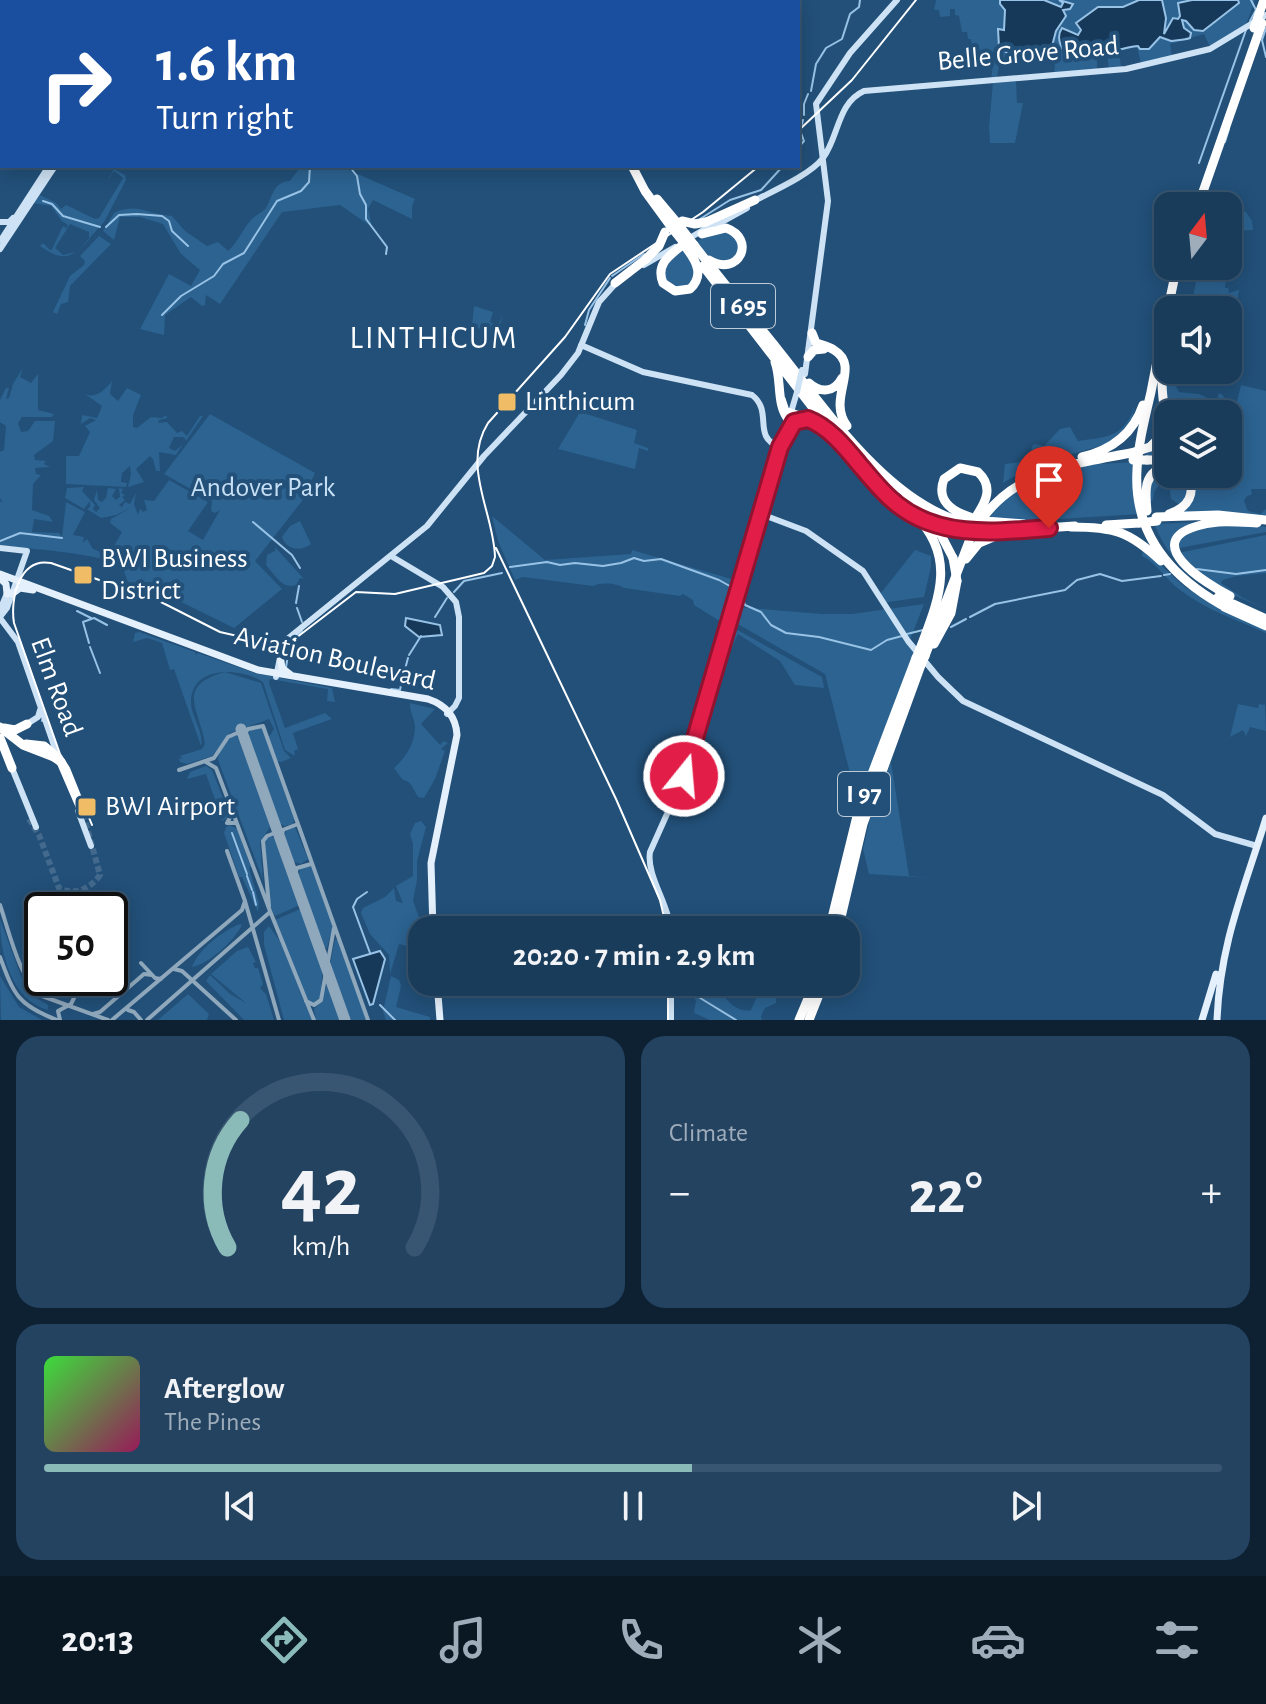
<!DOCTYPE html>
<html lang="en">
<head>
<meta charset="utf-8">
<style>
  :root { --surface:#1a3c5b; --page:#234361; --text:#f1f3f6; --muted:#9fadbb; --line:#385671; --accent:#8bbbb9 }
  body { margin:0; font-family:"Alegreya Sans",sans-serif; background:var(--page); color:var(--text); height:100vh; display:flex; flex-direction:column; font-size:30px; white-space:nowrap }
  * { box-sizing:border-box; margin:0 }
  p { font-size:26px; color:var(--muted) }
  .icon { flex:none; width:44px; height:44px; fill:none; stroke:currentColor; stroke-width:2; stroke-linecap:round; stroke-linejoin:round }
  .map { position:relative; height:1020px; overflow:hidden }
  .drawer { display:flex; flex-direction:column; gap:16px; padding:16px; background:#0e2132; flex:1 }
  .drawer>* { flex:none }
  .guide { position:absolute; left:0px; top:0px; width:800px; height:168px; box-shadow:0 4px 20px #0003,0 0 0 2px var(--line); background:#1a4fa0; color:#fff; overflow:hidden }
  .needle { width:52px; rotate:16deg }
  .controls { position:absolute; left:1154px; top:192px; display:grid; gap:16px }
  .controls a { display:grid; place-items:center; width:88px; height:88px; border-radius:16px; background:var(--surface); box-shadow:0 4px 20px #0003,0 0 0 2px var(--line); font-size:40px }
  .speed { position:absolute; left:24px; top:892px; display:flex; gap:16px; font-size:40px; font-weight:700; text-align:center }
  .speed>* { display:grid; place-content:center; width:104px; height:104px; border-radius:50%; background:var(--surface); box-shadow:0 4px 20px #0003,0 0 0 2px var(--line); line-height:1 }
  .speed .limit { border:4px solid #111; border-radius:12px; background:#fff; color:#111 }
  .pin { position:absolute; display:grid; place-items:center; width:68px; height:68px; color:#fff; margin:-82px -34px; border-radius:50% 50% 50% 0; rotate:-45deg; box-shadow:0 0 8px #0007 }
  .pin .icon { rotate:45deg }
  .me { position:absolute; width:88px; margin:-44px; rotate:17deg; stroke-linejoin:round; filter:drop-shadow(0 0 6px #0008) }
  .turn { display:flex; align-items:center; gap:28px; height:168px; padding:0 24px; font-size:36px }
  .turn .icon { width:104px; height:104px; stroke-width:2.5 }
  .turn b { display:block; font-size:56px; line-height:68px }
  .big { font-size:60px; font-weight:600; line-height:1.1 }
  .drawer .tile { flex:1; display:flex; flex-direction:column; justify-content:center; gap:12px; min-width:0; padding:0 28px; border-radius:24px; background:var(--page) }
  .drawer .dial { align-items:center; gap:0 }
  .dial svg { height:208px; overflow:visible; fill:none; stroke:var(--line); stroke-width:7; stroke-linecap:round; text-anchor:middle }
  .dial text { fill:var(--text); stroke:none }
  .song { display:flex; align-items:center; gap:24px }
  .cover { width:96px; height:96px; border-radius:12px; background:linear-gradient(135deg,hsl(120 70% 55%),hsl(330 70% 35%)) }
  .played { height:8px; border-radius:4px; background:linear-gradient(90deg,var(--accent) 55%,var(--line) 55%) }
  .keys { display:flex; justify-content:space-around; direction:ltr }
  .heat { display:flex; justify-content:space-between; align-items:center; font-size:44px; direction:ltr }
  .drawer .tiles { flex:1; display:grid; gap:16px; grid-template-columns:1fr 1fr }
  .tile:last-child { grid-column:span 2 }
  .trip { position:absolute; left:408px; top:916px; width:452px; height:80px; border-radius:24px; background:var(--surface); box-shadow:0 4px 20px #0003,0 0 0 2px var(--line); font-weight:600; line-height:80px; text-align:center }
  .tabs { display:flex; height:128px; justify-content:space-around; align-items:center; background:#0a1824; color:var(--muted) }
  .tabs .icon { width:56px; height:56px }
  .tabs .current { color:var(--accent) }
  .tabs b { font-size:36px; color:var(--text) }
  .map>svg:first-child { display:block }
</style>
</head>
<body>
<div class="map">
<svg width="1266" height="1020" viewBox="0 0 1266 1020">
  <rect width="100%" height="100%" fill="#225079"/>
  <path fill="#2c6391" d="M936,0H1255L1246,25L1210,47L1204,34L1170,44L1172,56L1141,63L1137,47L1119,51L1121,67L1109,69L1107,55L1097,57V70L1054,74L1056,54L1000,58L997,78L991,79L994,58L977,59L976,50H972L971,39H968L967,32H962L959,16L955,15V9H950V16L940,17L939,10H934Z
    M1016,80L1017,103H1023L1015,143H990L989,127L993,82Z
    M301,166H346V169L415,199L412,206V219L373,200L368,209L372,227L340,205L282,212L220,304L206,295L205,305L202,306L191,297L165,315L164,335L140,329L169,274L191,286L200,270L181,254L163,224L140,217H120L114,240L103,231L114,213C137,202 149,215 172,216L185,231L207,246L218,242L228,251C238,242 242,230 251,220C255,215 262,213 266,208C273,196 273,182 290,181Z
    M114,169L125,175L126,180L104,222L78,251L89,240V232L70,224L55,248L63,255L75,252C63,261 52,254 40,246L43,243L50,250L52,249L62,228L64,226L66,229L68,225L62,221L51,206L33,203L40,195L56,203L61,209L66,205L95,219L99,218L123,178L114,171L106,183Z
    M1232,209L1246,212L1252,221L1253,230L1229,231Z
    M719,231H732L740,249L733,261H714L695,242Z
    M99,236L111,244L70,286L68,302L61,304L57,314L53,312L70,276L84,265L85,261L80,256Z
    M684,248L696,272L690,286L678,290L665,283V264Z
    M1226,274L1225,288H1228L1229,293L1239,290L1234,316L1228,314L1227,307L1216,304L1214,310L1191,307L1196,282Z
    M474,306L493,312L490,322L498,325L503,315L497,335L472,326Z
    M23,368L20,377L31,383L38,374V410L54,414L52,417H22L18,423L21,432L28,431L35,421H55L53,441L34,455L35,460L46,461L44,464L50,467L35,468L36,474L41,475L33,484L32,510L49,516L53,522L34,519L32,532L59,533L62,537L66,502L85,512L73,535L84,537L83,543L87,539L93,549L106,554L113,548L122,532L110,523L111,519L132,507L116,515L101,518L87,509L90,507V501L84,509L65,498L67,488L84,487L82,491L95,505L93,509L96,512L100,508L94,500L97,490L98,500L102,502L106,498L108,488L116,489L112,496L116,500L120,497L119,488L123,489L121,493L125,495L122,497L125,500L119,505L122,507L125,502L130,504L136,493L134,504L138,515L140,509L143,512L147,510L144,500L154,501L169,480L208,502L188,531L203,540L220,510L215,513L211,511L212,501L164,474L210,414L315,473L302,501L255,561L282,589L234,628L167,595L128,583C126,577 125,571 120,566C106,554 21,547 0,547V501L3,503L0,498V452L4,450L6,426L0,422V400L6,388H9L6,399L9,398L13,384Z
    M1167,369L1179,392L1199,394L1210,399L1212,412L1196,414L1192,410L1185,414H1168V458H1146L1147,449L1162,436Z
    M112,381L110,394L118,401L127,388L141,395L133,415V427L137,428L151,417L162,418L166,415L167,418L159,420L158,423L167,422L177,433L182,431L187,436L200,416H203L186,441L184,437H174L169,448L175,451L183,444L176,455L159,452L160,471H156L153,459L150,456L136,469L144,482L128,487L131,474L130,466L122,473L121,482L127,483L126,487L66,484V456H79L90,432L85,426L96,420L90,418L81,424L82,415L97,418L102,406L85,394C95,399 105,390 112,381Z
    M1241,385L1266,391V489H1251L1252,494L1246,497L1244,501L1248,511L1260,514L1266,509V516L1180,513L1186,508L1190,474H1204L1217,489L1220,486V482L1216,481L1218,474H1228L1230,414L1227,407L1217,399L1219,393L1223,395L1226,403L1236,406Z
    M1135,403L1132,419L1111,443L1051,460L1027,469L1003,483L1005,464L1021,462L1031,452L1032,446L1035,444L1044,446L1060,429L1070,427L1078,441C1107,437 1127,437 1135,403Z
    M580,412L637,430L634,443L648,448V451L639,448L635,469L558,449Z
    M1135,462L1140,514L1028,521L984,519L1024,483L1080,465Z
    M1168,469V474H1183L1190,491L1180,505L1171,499L1169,483L1162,481L1154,492L1153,500L1148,503L1151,478Z
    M492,516L545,560L631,554L632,550L738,581L729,600L726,625L694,605L693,600L683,594L680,596L624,588C617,583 601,582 593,586L523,577L515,580L498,541Z
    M300,521L311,544C301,552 286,550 282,537L290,526Z
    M1202,522L1185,528L1172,549C1182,582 1237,601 1266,614V616C1216,593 1177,579 1154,524Z
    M1252,525L1266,527V532L1179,548L1180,539L1204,526Z
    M1266,535V573L1237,576L1223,580L1221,583L1243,598L1266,609L1213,586L1178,553Z
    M275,547L304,579L300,578L296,585C283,590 275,575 266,565L267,555L275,551Z
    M1143,549L1186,588L1266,628V633C1237,620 1206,610 1180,590C1166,580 1158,564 1142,556Z
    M915,550L931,556V567L924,597L881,603L877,598Z
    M924,604L908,645L915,653L857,801L825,674L736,623L733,616L738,607L822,614H852Z
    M732,627L822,677L824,688L795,685L780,661L738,634L715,682Z
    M139,632L195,652L196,655L198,653L255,673L332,688L335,702L327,701L328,689L270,679L269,683L285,728L325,713L332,719L293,733L298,749L294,751L295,756L285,750L263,682C241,667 191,665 191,702C191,717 204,731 201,746L174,669L170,670L162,643L147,638L133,642L135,633Z
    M225,672L261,683L284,751L291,758L281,762L277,761L269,737L274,729L269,719L230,733L212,756L187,764L180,762L179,758L183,759L180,756L202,749L205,744C200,710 174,686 225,672Z
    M410,703L435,709L421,724L440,745L443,741L448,743L441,749L445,751L435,779L424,798L418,797L410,783L402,779L394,768C406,757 414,745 415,728C415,719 409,711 410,703Z
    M1238,704L1258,708L1259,704L1265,705L1266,731L1250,727L1246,736L1243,730L1230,737Z
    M257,727L262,729L294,819L293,824L284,826L278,822L248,737L250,730Z
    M235,735L241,740L272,824L260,842L263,880L218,760C218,751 227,738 235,735Z
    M891,762L909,876L931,878L869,874L863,849L870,819Z
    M206,766L212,770L228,811L227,818L222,821L218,807L223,813L219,801L217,805L206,774L187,779L190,772Z
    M421,821L426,827L417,861V880L413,901L422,925V949L399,944L390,974L389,955L370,934L361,913L363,908L385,897L394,888L396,901L403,903L396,886L413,876V844L410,834L415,823Z
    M230,825L237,829L251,867L249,868L259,903L258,912L242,877H239L224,833L226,827Z
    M295,827L308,859L301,864L292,861L284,837L286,831Z
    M271,836L277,840L300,905L275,916L271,908L264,844L265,839Z
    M307,866L311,867L333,926L327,948L323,946L298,876L300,869Z
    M298,910H303L323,970L320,998L314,1003L307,999L275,920Z
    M0,919L25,987L33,996L48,1005V1010C11,1000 0,953 0,919Z
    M240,924L242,925C234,941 209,964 192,967C197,951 223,930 240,924Z
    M269,926L280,941L312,1020H284L264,945V932Z
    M335,939L338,940L367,1020H349L330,965Z
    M248,947L256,962L253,963L255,968H258L263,984L260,988L266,994L274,1020H244L206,981L210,975L230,994L246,1003L211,974L237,951Z
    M0,976L19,1007L42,1020H1Z
    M391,976L399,980L401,986L396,1007L430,1017V1020H386L383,1011Z
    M687,982H711C722,993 734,1014 751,1010L760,989L776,994V1003L765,1008L761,1016L762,1020H710L694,1013L696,1000L689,994Z
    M327,984L329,985L342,1020H316L314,1009L322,1001Z
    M188,994L209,1014L207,1020H158Z"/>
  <path fill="#173959" stroke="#98c3e6" stroke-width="2" d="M1000,0H1044L1061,7L1063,3L1059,0L1073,4L1070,9L1063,10L1066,16L1056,31L1051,50C1035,56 1012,60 999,47L998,29L1004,30L1005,10L1000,4Z
    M1139,0H1162L1166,18L1164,34L1173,18L1178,19L1180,16L1178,3L1192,0H1238L1239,3L1203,31L1194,30L1186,21L1182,20L1184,28L1191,33L1190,38C1185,40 1177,40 1171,41L1160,37L1149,49H1140L1138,46C1123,47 1112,53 1098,55C1088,57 1080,56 1071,58C1062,52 1055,38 1062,28L1078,35L1081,30L1076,23L1098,7H1123Z
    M406,618L440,625L442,635L419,637L405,626Z
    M380,951L385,959L373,1004L370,1005L353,959Z"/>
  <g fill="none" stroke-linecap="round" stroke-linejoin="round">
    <path stroke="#98c3e6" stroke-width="2" d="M23,0L25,2
      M1250,21L1256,10L1251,0
      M1266,28L1262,40L1266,57
      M811,91L816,64L826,48L842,39L850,14L859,7L860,0
      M804,115V104L808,94
      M802,124L803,120
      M1225,142L1229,129
      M798,148L804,141L801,133
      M1199,163L1246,30
      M349,166L357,176L360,194L366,205V219L387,247L386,254
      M43,201L52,204L63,216L100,227
      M700,219L730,200L761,190L783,166
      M106,227L119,215L137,214L162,216L169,221L172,231L188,246
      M612,276L644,254
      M162,315L181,296L214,276L223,264L244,253L277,201L301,191L309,182L310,166
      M585,325L589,310L610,278
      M253,522L292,555L300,568
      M0,541L20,533L62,538
      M510,567L547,562L560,565L575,563L603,566L621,563L634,558L644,561L661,559L719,580L735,589
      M1197,569L1236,574L1266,570
      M1164,575L1170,574
      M454,592L464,581L502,573
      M741,593L745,605L761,612L771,625L786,633L819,637L871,650L887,640L902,636
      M296,603L299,586
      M297,608L302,622
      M77,611L91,618
      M435,617L447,598
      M970,617L995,604L1065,590L1077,580L1100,574L1122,581L1161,576
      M951,627L966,619
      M907,634L923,630
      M292,640L302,631
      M89,643L83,622L94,618L107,625
      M90,647L100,673
      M409,655L421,636
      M286,667L290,644
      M404,673L408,658
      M391,689L400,690L403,676
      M42,721V720
      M232,833L247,874
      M247,876L252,890
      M253,892L256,905
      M367,892L357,899L353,907L370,953
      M692,993L736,1020
      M380,1005L395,1020"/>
    <path stroke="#90a8bc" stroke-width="4" d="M206,762L216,768L270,911L314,1020
      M179,770L214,758L228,737L237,733L243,736L248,729L263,726L368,1020
      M232,814L227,823H235
      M275,833L281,839L283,830
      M227,851L245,901L279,1020
      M294,876L297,868L311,864
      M0,905C9,931 20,981 42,996L108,1020
      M269,906L263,841L267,836L298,824
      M0,957C14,995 18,1005 57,1020
      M141,963L155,978L161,979
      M174,969L182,971L236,1020
      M306,1001L314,1005L321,1000L334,928
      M128,1010L134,1012L141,1020
      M93,1014L100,1012L144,974L152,975
      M60,1020L58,1011L71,1004L75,996
      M112,1020L242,910L245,901
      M147,1020L270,912"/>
    <path stroke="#90a8bc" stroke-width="11" d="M241,729L345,1020"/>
    <path stroke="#436a8d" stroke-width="6" stroke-dasharray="6 3" stroke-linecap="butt" d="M29,819L39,835L59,888C75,896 90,889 100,875L83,813"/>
    <path stroke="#cde2f4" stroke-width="6" d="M147,2L148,0
      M754,201C773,191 810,175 823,158C839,137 837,103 864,91L1126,69L1210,49L1266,15
      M0,222H9L13,218
      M718,224L747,208
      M688,239L720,220
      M1,240L49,166
      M0,249L55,166
      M644,265L675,247
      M581,345L643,372L752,395C774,412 751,437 780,447
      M805,374L828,201L816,104L850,53L897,0
      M761,514L806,531L863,571L908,641L938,677L963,701L1163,795L1215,834L1257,846
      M0,548L27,551L7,608L0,617
      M391,556L443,587L456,602L459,617V698L455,706L447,714
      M0,610L8,591
      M0,618L18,642L57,754
      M276,677L282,648L286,640L427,526L484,456L561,375L578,353L599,302L617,282
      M27,724L38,717L40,710
      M12,768L36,827
      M78,811L91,846
      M671,930C669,905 646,875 650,852L684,776L797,392
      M671,1020V982"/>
    <path stroke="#e4f0fc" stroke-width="7" d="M0,574L258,670L428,699C446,705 456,716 457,735L431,863L433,930
      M0,578L6,584L7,594
      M12,594L20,588L33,590
      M280,655L282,668L291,675
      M437,982L440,1020
      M1202,1020L1216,974
      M1217,1020C1220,943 1244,890 1266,818"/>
    <path stroke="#fff" stroke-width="9" d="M196,0H225
      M557,0L560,2
      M572,0V2
      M125,2L129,0
      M227,2L241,0
      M295,2L310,0
      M587,2L588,0
      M1259,14L1264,0
      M0,59L2,58
      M0,70L2,69
      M632,166L645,191L672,228
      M657,199L678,224
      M1198,206L1262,23
      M706,222L755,200
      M702,234L726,228C757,239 739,278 709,260
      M694,245C721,280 750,315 779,351C826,410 889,504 966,523
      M680,247C667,257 656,266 663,283L675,291L690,289C704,276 697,262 687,249
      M703,266L834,435L890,498L905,511
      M1177,266C1168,308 1159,350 1151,392C1145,418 1138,444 1137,470C1133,537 1174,580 1229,609
      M615,283L646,259
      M812,333L816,343C822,345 828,346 834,350C862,367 826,398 847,426
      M808,357L814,350L824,349
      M775,362C782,381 776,403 788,419
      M809,383C820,393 834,393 842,378
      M781,399L785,411L814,421L825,427
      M784,438L794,422L803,418
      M1150,447C1172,428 1162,407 1162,382C1162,369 1166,356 1168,344
      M1082,457C1112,450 1133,434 1143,405
      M1147,460H1168
      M905,499L941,535L953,558
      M1147,511C1145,491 1143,471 1168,466
      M1169,514C1189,507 1196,494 1188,474
      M915,515C958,558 938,601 920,649
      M970,517C951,511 936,500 944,479L960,468L978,472C994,487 986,502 975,518
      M1156,517L1218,515L1266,520
      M985,521L1024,524
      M935,524L962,530
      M1106,525L1139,523
      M1071,527C1114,527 1129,531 1161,561
      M979,532L1075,526
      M966,559L979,543L998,535
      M1230,596C1206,584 1137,541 1201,525C1219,520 1238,522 1257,523
      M1218,597L1266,619
      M1224,607L1266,626
      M934,644L951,613L957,581
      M925,656L970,539C1004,470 1067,466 1135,452
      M0,727L23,745L54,757
      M4,728L15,730L27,724
      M0,738L12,768
      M26,744L44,746L55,755
      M61,762L83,813
      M829,930L859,808L916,658
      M838,930L863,824L921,665
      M799,1020L815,982
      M809,1020L824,982"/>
    <path stroke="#fff" stroke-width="2" d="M798,131L852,80L916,0
      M496,548L616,799L660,900L667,930
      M92,825L69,768L60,754L14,623C10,599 19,557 51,563L159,601L220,632L277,645L292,641L356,592L395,594L484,573L492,566L495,557C494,513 461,466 488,423L565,337L610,274L703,212L759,166
      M668,1020V982"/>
    <path stroke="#cde2f4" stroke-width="6" d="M797,392L802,370"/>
    <path stroke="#fff" stroke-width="9" d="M1254,28L1259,14
      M682,221L695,224L706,222
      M678,224L694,245
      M672,228L688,248
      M646,259L659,246L665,232
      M1135,452L1150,447
      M1133,460H1147
      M905,511L935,524
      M966,523L982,526
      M1139,523L1157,521
      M962,530L979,532
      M953,558L957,581
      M916,658L920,649
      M921,665L925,656
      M54,757L61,762"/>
  </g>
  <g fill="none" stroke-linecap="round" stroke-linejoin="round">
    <g stroke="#92132f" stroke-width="20">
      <path id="route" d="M684,776L780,447L794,422L808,419C829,427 845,447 859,464C871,478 883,494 898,505C941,539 997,532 1049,528"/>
    </g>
    <use href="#route" stroke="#e11d48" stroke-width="14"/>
  </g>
  <g fill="#f0bc66" stroke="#225079" stroke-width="3">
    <rect x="497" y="392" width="20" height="20" rx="4"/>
    <rect x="73" y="565" width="20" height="20" rx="4"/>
    <rect x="77" y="797" width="20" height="20" rx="4"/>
  </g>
  <g text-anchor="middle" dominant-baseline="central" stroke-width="8" stroke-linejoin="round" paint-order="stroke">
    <g fill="#225079" stroke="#bdcad7" stroke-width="2">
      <rect x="711" y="284" width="64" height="44" rx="6"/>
      <rect x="838" y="772" width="52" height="44" rx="6"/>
    </g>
    <g font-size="26" font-weight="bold" fill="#fff">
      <text x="743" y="306">I 695</text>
      <text x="864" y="794">I 97</text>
    </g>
    <g font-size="28" fill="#fff" stroke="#225079">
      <text transform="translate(1028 54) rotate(-5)">Belle Grove Road</text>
      <text transform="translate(335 659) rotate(13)">Aviation Boulevard</text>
      <text transform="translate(56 687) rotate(70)">Elm Road</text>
    </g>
    <g font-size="28" fill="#fff" stroke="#225079" text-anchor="start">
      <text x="525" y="402">Linthicum</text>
      <text x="101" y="559">BWI Business<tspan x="101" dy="32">District</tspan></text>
      <text x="105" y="807">BWI Airport</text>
    </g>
    <g font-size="28" fill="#c7dff4" stroke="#225079">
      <text x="263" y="488">Andover Park</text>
    </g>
    <g font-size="32" letter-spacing="2" fill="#fff" stroke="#225079">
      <text x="434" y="338">LINTHICUM</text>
    </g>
  </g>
</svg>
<div class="controls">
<a><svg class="needle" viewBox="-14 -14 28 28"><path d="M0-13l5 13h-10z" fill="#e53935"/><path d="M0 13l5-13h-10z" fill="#9fadbb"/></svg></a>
<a><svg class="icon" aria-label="sound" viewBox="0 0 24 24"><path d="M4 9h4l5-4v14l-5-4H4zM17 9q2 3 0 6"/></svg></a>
<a><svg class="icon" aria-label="layers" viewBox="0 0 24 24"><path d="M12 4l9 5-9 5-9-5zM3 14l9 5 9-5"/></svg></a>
</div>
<div class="speed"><div class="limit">50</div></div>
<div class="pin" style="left:1049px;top:528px;background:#d93025"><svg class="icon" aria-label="arrive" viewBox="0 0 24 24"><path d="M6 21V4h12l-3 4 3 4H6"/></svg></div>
<svg class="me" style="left:684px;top:776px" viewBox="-20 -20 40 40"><circle r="17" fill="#e11d48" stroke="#fff" stroke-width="3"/><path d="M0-11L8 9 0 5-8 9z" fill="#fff"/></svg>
<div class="trip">20:20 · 7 min · 2.9 km</div>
<div class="guide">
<div class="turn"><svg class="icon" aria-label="right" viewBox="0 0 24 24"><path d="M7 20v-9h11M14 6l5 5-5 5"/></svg><div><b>1.6 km</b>Turn right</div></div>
</div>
</div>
<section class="drawer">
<div class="tiles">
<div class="tile dial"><svg viewBox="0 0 100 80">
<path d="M14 69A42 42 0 1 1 86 69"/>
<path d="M14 69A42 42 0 0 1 19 20" stroke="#8bbbb9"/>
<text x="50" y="56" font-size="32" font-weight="700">42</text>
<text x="50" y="72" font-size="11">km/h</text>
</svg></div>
<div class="tile"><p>Climate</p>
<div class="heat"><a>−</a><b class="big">22°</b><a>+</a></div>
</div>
<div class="tile">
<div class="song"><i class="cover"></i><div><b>Afterglow</b><p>The Pines</p></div></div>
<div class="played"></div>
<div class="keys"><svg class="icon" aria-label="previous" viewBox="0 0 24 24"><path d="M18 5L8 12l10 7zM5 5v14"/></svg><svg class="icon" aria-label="pause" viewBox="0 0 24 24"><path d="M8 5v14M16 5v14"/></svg><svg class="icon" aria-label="next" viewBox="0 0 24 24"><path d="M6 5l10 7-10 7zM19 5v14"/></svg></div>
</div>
</div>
</section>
<nav class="tabs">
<b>20:13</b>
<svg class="icon current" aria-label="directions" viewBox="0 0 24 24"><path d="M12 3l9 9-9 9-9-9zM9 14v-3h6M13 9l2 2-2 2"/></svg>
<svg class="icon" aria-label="music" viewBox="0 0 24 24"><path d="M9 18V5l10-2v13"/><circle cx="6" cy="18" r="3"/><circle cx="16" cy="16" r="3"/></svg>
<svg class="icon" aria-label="phone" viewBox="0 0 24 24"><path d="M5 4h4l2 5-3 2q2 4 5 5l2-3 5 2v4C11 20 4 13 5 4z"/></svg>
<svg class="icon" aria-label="climate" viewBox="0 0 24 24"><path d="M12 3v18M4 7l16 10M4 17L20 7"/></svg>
<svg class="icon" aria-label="car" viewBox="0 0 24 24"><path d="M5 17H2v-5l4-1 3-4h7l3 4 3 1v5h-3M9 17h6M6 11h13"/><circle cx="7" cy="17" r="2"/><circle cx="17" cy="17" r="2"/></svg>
<svg class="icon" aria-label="filters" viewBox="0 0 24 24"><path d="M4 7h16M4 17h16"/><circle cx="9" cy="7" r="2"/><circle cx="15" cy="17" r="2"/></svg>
</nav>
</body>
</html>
